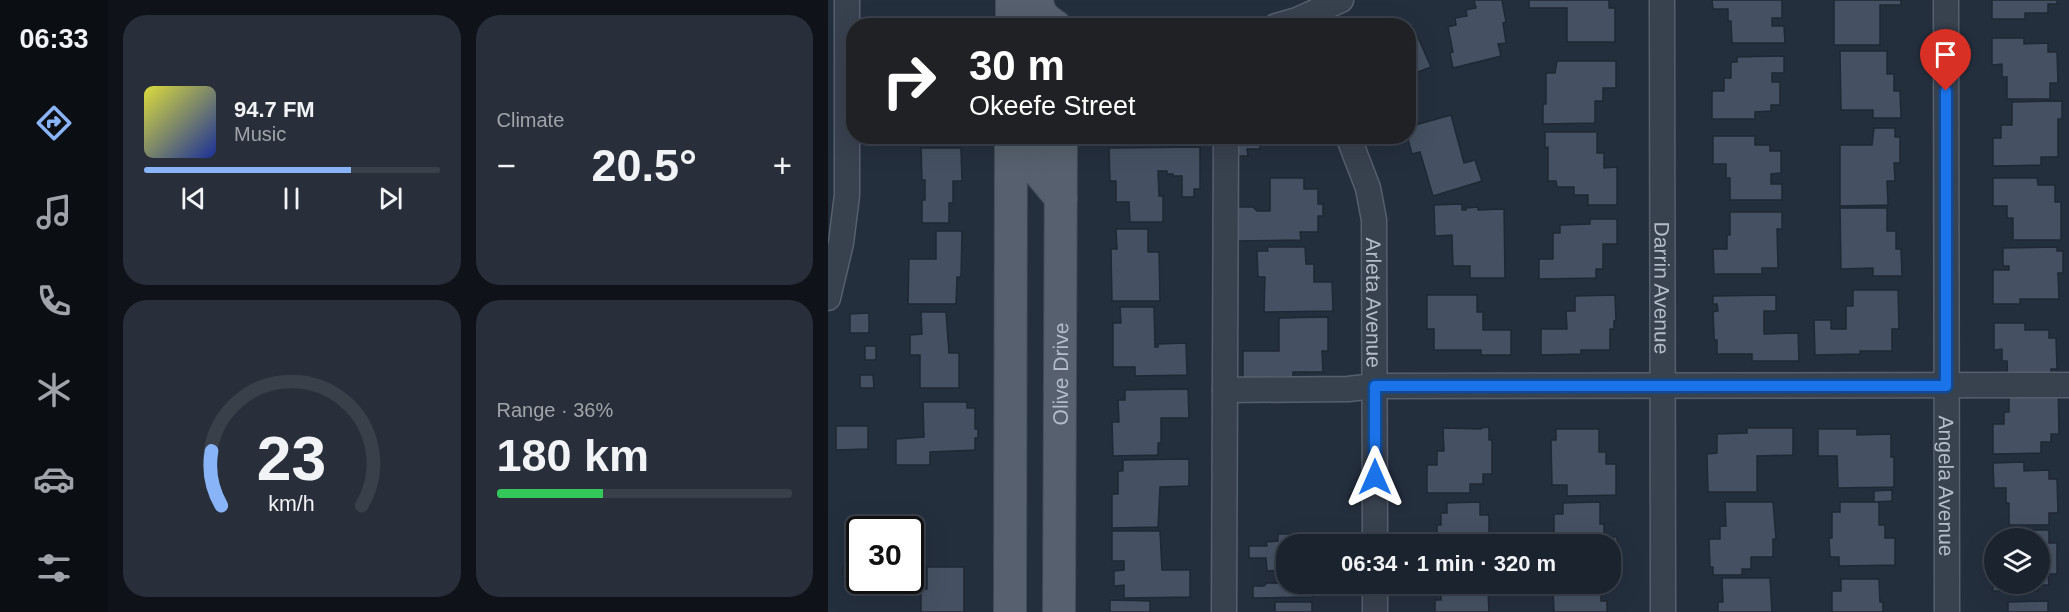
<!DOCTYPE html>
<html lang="en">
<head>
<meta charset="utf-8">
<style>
  :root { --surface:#1b232e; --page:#282f3a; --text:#f1f3f6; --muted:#a0a4aa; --line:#39404a; --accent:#8ab4f8 }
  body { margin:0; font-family:Helvetica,sans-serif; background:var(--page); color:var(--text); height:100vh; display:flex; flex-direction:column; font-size:22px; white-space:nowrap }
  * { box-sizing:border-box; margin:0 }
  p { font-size:20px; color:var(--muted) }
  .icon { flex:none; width:33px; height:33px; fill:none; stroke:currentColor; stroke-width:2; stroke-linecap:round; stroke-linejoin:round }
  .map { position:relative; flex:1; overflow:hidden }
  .panel { display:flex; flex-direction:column; gap:15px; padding:15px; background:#0f1319; width:720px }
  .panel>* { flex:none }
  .banner { position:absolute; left:18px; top:18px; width:570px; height:126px; border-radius:24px; box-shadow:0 6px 24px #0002,0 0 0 2px var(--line); background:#202124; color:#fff; overflow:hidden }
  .fabs { position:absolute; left:1156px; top:528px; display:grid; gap:12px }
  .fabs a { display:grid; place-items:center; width:66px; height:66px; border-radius:50%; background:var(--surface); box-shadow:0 6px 24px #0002,0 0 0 2px var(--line); font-size:30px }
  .speed { position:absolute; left:18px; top:516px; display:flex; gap:12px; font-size:30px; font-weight:700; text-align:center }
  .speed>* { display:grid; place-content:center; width:78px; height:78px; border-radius:50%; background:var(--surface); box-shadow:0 6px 24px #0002,0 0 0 2px var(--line); line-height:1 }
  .speed .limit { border:3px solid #111; border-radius:9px; background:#fff; color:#111 }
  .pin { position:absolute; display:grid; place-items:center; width:51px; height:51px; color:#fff; margin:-62px -26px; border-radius:50% 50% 50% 0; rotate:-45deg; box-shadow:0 0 6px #0007 }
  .pin .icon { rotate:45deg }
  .me { position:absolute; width:66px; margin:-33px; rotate:0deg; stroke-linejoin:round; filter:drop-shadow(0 0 4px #0008) }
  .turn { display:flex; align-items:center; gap:21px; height:126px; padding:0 24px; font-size:27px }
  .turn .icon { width:78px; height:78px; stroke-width:2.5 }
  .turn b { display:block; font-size:42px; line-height:51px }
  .big { font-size:45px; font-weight:800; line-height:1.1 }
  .panel .card { flex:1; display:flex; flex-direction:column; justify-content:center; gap:9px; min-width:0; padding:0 21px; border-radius:24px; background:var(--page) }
  .panel .dial { align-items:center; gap:0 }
  .dial svg { height:156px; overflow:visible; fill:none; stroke:var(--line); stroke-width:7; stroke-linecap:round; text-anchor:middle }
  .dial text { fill:var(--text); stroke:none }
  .song { display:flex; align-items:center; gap:18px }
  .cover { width:72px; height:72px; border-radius:9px; background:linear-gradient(135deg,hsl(60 70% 55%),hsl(230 70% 35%)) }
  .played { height:6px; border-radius:3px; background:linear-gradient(90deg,var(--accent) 70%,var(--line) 70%) }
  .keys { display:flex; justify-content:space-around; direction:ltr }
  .heat { display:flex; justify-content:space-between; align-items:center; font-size:33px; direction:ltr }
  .charge { height:9px; border-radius:4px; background:linear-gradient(90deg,#34c759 36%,var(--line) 0) }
  .panel .tiles { flex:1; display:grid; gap:15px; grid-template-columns:repeat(2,1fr) }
  .trip { position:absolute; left:448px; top:534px; width:345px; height:60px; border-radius:24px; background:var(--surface); box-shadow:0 6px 24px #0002,0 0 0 2px var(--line); font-weight:800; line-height:60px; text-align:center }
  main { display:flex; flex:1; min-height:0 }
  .tabs { display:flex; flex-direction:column; width:108px; justify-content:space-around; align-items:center; background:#0b0e12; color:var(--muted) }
  .tabs .icon { width:42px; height:42px }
  .tabs .current { color:var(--accent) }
  .tabs b { font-size:27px; color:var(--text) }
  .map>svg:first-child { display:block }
</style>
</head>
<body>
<main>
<nav class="tabs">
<b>06:33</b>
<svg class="icon current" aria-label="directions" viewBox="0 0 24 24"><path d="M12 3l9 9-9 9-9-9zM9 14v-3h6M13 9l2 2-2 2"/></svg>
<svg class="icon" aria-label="music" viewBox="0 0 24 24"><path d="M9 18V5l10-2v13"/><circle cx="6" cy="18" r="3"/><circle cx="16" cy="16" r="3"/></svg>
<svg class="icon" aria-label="phone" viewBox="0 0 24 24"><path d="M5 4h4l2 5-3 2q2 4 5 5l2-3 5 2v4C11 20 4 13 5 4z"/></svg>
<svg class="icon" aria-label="climate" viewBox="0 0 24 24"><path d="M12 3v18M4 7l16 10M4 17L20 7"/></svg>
<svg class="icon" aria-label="car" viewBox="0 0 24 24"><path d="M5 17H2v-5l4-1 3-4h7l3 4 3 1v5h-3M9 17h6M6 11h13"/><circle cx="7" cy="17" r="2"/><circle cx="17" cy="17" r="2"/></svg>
<svg class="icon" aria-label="filters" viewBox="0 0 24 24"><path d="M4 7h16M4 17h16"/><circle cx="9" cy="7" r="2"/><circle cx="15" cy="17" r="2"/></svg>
</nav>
<section class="panel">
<div class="tiles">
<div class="card">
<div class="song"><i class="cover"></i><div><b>94.7 FM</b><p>Music</p></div></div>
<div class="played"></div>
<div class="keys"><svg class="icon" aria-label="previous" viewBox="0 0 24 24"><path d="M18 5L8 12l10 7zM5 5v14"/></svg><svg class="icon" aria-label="pause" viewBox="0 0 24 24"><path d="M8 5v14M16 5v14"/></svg><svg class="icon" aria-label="next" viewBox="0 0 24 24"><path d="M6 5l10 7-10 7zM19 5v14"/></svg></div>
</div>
<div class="card"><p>Climate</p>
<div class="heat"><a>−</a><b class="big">20.5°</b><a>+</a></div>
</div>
<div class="card dial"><svg viewBox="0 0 100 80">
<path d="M14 69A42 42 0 1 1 86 69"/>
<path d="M14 69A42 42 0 0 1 9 41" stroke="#8ab4f8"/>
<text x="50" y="56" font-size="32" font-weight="700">23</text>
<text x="50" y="72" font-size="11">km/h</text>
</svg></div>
<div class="card"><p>Range · 36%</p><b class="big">180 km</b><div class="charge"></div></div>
</div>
</section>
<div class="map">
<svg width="1241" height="612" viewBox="0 0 1241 612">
  <rect width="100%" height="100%" fill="#242f3e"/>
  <path fill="#455162" stroke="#1f2835" stroke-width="1.5" d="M646,0H674L678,22L675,23L678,43L670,44L673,56L625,68L622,53L625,52L620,27L628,25L627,18L639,16L638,10L648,8Z
    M701,0H781V8H787V42H739V8H701Z
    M884,0H954V18H944V26H956L957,43H904L903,21H900V9H885Z
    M1006,0H1073V5H1052V45H1006Z
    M1164,0H1229V4H1220V13H1197V19H1164Z
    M585,26L603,67L580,76V28Z
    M1164,38H1196V44L1220,43V52H1229L1230,83H1222V99H1179V77H1174V64L1164,65Z
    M1012,51H1059V74H1066V91H1072L1073,118H1045V110H1013Z
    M956,56V73H944V82H952V105H943V111L927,112V119H884V91H896V78H903V62H909V57Z
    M729,61H788V88H775V101H767V123L715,124V104H718V73H727Z
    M1234,101V119H1230V157H1213V165L1165,166V138H1173V125H1184V102Z
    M623,115L636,163L647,160L654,181L605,196L592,152L584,154L579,136L580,127Z
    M1046,128H1067V137H1072V163H1066L1067,181H1059L1060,205L1012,206V145H1044Z
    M717,132H769V153H776V168L789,167V205H760V195H746V187H729L728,181H720V147L717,148Z
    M96,136H134V141L96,142Z
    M403,136H459V140H432V149H419L420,156H403Z
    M885,136H927V145H942V151H953V173L943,174V184H954V200H902V178H898V164H885Z
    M299,137V145H288L287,138Z
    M372,147V189H366V197H354V176H345V174H339V171H330L331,196H335V222H302L301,202H288V181H282L281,148Z
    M93,148H133L134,181H125V203H121V223H94V200H97V180H94Z
    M442,178H476V189H490V204H495V216H490V232H472L473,240L408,241L407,207H425L429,211H442Z
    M1165,178H1209L1210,185H1227V202H1233V240H1185V218H1179V206H1165Z
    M634,204V210H638V208L650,207V210L676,209L677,278H642V266H625L624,235L607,236L606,205Z
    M1012,208H1059V231H1068V249H1073L1074,276H1045V268L1013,269Z
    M902,212H954V229H949L950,268H934V274H886L885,249H899V235H902Z
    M762,219H789V244H775V269H768V278L711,279V259H725V233H732V225L762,224Z
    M288,229H320V252H331L332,301H284L283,249H289Z
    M108,231H134L133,277H129L128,304H80L81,259H108Z
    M439,247H477L478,264H486V282H504L505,311L436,312L437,277H430L429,251H440Z
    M1229,247V251H1235V273H1230L1231,299H1192V304H1165V270H1181V266H1175V248Z
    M1025,290H1070L1071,329H1064V351H1032V354L987,355L986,320H1003V329H1018V306H1025Z
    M599,295H649V312H655V330H683V355H653V350H606V329H599Z
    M787,295L788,321H786V329H782V350H753V354L713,355V329H739L738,311H747V296Z
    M948,295V311H936V334L970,333L971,361H924V354H889V340H886V333L885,312L890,311L889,304H885V296Z
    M292,307H326L327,347H330V344L358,343L359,375L307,376V367H285V323H293Z
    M93,312H118L121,353H131V388H92V355H82V335L94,334Z
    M41,313V333H22V314Z
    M500,317V351H494L495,372H465V377L415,378V351H451V318Z
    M1166,323H1197V330H1221V338H1228L1229,369H1223V384L1180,385L1179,361H1174V349L1166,350Z
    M37,346H48V360H37Z
    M32,375H45L46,388H32Z
    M1230,387L1231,434H1223V442H1213V453L1165,454V424H1176V412H1181V388Z
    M360,389L361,418H333V443H330V455L285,456L284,422H291L290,400H297V390Z
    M95,402H139V408H147V429H150V438H147V450L102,452V465H68V439L96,437Z
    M8,426H40V449L8,450Z
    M661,427V440H664V474H655V484H642V493H599V465H609V451H616L615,428L653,429V428Z
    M919,428H965V455L929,456V492H880L879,454L889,453V434L919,433Z
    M728,429H771V452H778V464H788V495L739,496V485H724L723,440H728Z
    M990,429H1029V435L1063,434V457H1066V487L1010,488L1009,456H990Z
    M361,459V486L332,487L330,527L284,528V494H290V471H295V460Z
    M1196,462V471L1221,470V479H1229L1230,513H1221V525H1181V503H1178V488H1166L1165,463Z
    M1064,490V501L1046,502V491Z
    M652,502V515H661V544H598V538H609V525H613V513H619V503Z
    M772,502V524H776V537H789V565H783V544H726V514H735V503Z
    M897,502H945L948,539H945V557H923V569H914V575H885V567H882L881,539H892V526H898Z
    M1012,502H1051V525H1057V538H1067V565L1011,566V557H1002L1001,538H1004V512H1012Z
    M1181,530H1221V543H1229V574H1220L1221,585H1210V591H1165V565H1167V584H1212V538H1181Z
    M284,531H332L334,570H362V597L296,598V585L286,586V571L296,570V561H284Z
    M450,534H502V544H459V570L439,571L438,558H421V546H439L438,542L450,541Z
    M99,567H136V612H93V589H99Z
    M15,568H30V579H15Z
    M894,578H942L944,612H890V602H895Z
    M1013,579H1051L1052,602H1055V612H1004V591H1013Z
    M439,583L485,584V597L425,598V586H436Z
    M613,584H652V591H660L661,612H607V600H613Z
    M737,584H773V601H779V612H726L725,590H737Z
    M282,600L322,601V612H282Z
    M1220,601V612H1180V602Z
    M447,602H484V612H447Z"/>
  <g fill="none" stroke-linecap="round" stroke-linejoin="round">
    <g stroke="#565f6c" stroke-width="27">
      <g id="minor">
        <path id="s1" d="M834,0L835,612"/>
        <path id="s2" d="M1118,0L1119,612"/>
        <path d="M448,26L469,20L513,0"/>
        <path id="s3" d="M520,136L540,188L546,220L547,544"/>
        <path d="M0,298L13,243L19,195V0"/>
        <path d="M397,390L520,389L547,386L1241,385"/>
        <path d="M547,584V612"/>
        <path d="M396,612L398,136"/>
      </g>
    </g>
    <g stroke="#414a57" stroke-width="34">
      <g id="major">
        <path d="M209,0C211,14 215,18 227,26"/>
        <path d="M184,26V0"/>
        <path d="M207,136L208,168L233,198"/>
        <path d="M182,612L183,136"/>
        <path id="s4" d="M231,612L233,136"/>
      </g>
    </g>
    <use href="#minor" stroke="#38414e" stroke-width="24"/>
    <use href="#major" stroke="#56606e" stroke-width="32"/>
  </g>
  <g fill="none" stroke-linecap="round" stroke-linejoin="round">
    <g stroke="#114b97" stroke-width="15">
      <path id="route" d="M547,477V386H1118V91"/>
    </g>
    <use href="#route" stroke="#1a73e8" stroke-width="10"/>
  </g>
  <g text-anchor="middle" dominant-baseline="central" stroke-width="5" stroke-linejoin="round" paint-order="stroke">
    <g font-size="21" fill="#b4bcc9" stroke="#1d2633">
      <text stroke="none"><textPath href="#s1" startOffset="288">Darrin Avenue</textPath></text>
      <text stroke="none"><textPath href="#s3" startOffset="171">Arleta Avenue</textPath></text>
      <text stroke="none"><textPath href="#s4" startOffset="238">Olive Drive</textPath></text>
      <text stroke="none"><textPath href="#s2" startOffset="486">Angela Avenue</textPath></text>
    </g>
  </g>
</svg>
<div class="fabs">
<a><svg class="icon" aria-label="layers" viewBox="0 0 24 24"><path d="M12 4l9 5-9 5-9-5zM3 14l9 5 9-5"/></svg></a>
</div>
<div class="speed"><div class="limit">30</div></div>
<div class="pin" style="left:1118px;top:91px;background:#d93025"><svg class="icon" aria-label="arrive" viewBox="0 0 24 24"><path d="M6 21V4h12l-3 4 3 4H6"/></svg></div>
<svg class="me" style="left:547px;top:477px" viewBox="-20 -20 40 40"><path d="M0-17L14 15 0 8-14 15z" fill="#1a73e8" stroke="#fff" stroke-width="4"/></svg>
<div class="trip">06:34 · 1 min · 320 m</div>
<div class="banner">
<div class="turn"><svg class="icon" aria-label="right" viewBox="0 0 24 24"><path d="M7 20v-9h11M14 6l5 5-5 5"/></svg><div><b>30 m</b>Okeefe Street</div></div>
</div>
</div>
</main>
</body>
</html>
